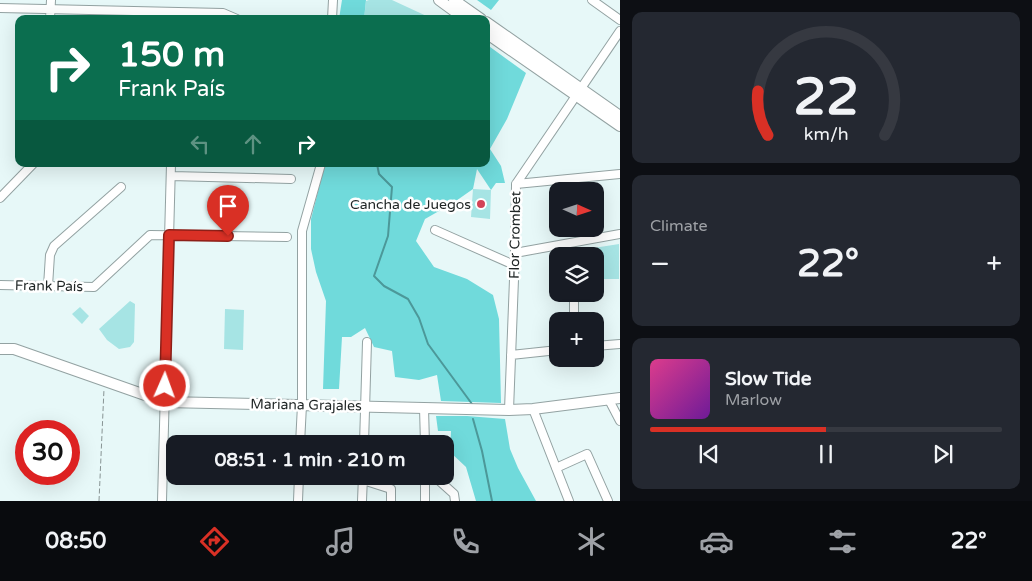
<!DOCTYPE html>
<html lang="en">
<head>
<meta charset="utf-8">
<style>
  :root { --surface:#171b24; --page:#242831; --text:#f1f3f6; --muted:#9ea1a6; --line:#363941; --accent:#d93025 }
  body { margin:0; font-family:"Varela Round",sans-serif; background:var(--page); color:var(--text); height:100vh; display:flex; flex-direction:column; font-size:19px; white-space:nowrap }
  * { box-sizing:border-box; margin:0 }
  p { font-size:16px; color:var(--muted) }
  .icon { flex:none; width:28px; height:28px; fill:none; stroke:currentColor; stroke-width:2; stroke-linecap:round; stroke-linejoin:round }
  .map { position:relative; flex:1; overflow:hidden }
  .details { display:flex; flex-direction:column; gap:12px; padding:12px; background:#0d0f14; width:412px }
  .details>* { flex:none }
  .guide { position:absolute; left:15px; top:15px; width:475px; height:152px; border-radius:10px; box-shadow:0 5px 20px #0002; background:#0b6e4f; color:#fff; overflow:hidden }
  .needle { width:32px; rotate:93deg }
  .buttons { position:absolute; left:549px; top:182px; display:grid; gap:10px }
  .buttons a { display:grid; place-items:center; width:55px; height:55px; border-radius:10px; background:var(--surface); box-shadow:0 5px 20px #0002; font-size:25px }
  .speed { position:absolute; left:15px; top:420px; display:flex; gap:10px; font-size:25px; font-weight:700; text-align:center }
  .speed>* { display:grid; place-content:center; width:65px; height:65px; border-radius:50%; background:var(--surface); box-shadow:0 5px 20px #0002; line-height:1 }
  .speed .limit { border:8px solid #d22; background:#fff; color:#111 }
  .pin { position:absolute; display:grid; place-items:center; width:42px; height:42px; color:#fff; margin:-51px -21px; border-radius:50% 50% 50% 0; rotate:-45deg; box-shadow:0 0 5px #0007 }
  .pin .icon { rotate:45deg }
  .me { position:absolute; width:55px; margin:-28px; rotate:2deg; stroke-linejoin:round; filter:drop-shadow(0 0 4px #0008) }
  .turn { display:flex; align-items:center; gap:18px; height:105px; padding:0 20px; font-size:22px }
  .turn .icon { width:65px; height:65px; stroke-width:2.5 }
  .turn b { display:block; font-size:35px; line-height:42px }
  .lanes { display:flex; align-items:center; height:48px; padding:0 20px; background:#0003; justify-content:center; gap:25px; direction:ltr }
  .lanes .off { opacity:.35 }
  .big { font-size:38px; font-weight:800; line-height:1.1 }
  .details .tile { flex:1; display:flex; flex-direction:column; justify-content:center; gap:8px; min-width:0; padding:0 18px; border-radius:10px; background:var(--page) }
  .details .dial { align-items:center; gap:0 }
  .dial svg { height:130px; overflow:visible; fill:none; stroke:var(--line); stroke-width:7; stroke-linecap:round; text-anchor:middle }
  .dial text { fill:var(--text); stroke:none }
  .song { display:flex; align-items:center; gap:15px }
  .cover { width:60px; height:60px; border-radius:8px; background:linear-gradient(135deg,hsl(330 70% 55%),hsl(280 70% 35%)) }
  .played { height:5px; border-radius:2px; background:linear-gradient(90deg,var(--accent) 50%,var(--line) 50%) }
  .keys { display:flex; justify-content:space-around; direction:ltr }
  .heat { display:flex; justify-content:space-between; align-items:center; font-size:28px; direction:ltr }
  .trip { position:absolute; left:166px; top:435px; width:288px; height:50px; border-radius:10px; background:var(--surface); box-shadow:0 5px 20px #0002; font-weight:800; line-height:50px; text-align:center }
  .menu { display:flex; height:80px; justify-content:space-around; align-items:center; background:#090b0e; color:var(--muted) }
  .menu .icon { width:35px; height:35px }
  .menu .on { color:var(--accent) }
  .menu b { font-size:22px; color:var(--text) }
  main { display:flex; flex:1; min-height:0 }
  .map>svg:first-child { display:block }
</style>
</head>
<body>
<main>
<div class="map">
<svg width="620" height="501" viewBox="0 0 620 501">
  <rect width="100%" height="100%" fill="#e7f8f8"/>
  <path fill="#a6e4e4" d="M369,0H392L433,19H364L366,1Z
    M473,189L491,190L490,219L471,217Z
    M619,244V279H595V256H582L581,250Z
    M130,301L135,304L134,342L130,347L119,349L107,340L99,329Z
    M80,307L89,316L82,324L72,314Z
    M225,309L244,310L243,350L224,349Z"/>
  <path fill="#70dadb" d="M342,0H366L364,19H339Z
    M477,0H499L491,10Z
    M486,44L526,73L507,119L490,149L501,166L505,183H496L491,190L477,169L473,189L453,203L425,219L416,241L434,267L467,279L493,295L499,319L501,403L441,401L437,375L419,380L395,377L392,351L374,347L365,328L351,337H342L339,389H323L326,301L316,272L311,249V219L325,164H486Z
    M436,416H467L505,419L510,449L518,468L536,501H476L466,467L450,452L451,431H438Z"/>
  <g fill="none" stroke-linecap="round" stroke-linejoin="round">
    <path stroke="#4c9899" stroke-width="2" d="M377,164L379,174L392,187L388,236L374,276L384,286L408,299L419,318L428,344L472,404
      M473,419L482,451L492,501"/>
    <g stroke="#93a2a2" stroke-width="10">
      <path id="street" d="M592,0L620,20
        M0,8L223,13L237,19
        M50,19L51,0
        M332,19L333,0
        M171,176L291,179
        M516,184L620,174
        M0,198L33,164
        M435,230L514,265
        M515,253L620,234
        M0,285L94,287L150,235L287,237
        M48,286L50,255L54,246L121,187
        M574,321V294
        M595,346L620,344
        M511,355L558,350
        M609,400L620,421
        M424,408L425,444
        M533,409L569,501
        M509,410L515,253L516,184L620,31
        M300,444L302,405V231L321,164
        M364,444L367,342
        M556,468L587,454L608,501
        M425,476V501
        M434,476L454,494L455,501
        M363,480L391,489V501
        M162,501L171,164
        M298,501L299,476
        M362,501L363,476"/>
    </g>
    <g stroke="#93a2a2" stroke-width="12">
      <path id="secondary" d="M439,0L465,19
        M454,0L481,19
        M486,22L620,116
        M486,33L620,126
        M0,349H14L165,402L509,410L533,409L620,398"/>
    </g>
    <path stroke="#889494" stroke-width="1" stroke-dasharray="5 2.5" stroke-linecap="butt" d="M99,501L104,389"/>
    <use href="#street" stroke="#fff" stroke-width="8"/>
    <use href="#secondary" stroke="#fff" stroke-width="10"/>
  </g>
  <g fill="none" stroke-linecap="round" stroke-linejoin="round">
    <g stroke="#8d1f18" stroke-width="12">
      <path id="route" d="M165,386L169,235L228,236"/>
    </g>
    <use href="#route" stroke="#d93025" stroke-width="9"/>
  </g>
  <circle fill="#d34357" stroke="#fff" stroke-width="2" cx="481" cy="204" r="5"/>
  <g text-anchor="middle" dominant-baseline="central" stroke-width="5" stroke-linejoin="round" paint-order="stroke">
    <g font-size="14" fill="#1f2525" stroke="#fff" text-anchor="end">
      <text x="471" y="204">Cancha de Juegos</text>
    </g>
    <g font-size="14" fill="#1f2525" stroke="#fff">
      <text transform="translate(515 235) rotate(-89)">Flor Crombet</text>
      <text transform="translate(49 286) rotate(1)">Frank País</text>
      <text transform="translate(306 405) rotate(1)">Mariana Grajales</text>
    </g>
  </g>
</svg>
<div class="buttons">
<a><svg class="needle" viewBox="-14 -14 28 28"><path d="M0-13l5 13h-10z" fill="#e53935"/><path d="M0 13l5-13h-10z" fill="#9ea1a6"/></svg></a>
<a><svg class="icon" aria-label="layers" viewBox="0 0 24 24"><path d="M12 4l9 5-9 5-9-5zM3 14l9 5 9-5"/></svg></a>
<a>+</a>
</div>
<div class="speed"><div class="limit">30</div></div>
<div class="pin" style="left:228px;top:236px;background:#d93025"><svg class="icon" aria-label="arrive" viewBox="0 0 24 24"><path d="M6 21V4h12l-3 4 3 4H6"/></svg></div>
<svg class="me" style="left:165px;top:386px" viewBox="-20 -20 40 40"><circle r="17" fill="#d93025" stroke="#fff" stroke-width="3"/><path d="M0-11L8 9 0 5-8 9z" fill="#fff"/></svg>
<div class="trip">08:51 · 1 min · 210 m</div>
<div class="guide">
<div class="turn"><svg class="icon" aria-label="right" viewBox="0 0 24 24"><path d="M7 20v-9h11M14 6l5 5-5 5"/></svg><div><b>150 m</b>Frank País</div></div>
<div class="lanes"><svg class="icon off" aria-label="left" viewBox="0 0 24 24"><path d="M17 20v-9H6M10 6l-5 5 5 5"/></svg><svg class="icon off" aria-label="ahead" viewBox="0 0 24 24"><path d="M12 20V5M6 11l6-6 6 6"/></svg><svg class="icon" aria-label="right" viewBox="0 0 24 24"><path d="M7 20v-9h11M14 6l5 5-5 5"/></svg></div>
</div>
</div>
<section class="details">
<div class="tile dial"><svg viewBox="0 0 100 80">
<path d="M14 69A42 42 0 1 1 86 69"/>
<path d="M14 69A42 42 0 0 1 8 42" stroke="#d93025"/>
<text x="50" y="56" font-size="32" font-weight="700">22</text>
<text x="50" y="72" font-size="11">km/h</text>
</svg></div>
<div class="tile"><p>Climate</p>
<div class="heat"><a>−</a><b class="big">22°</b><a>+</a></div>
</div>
<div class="tile">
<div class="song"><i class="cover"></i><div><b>Slow Tide</b><p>Marlow</p></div></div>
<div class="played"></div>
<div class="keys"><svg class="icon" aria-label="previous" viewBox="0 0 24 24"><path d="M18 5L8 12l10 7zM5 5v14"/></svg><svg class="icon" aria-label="pause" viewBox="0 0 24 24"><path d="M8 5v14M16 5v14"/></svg><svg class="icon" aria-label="next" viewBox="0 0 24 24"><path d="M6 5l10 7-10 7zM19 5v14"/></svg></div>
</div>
</section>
</main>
<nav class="menu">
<b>08:50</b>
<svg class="icon on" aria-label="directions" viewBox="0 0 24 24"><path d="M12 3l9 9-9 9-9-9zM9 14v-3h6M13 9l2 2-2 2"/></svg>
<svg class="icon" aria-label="music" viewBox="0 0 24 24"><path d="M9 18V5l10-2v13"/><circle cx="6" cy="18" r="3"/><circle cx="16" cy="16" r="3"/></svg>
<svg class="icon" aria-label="phone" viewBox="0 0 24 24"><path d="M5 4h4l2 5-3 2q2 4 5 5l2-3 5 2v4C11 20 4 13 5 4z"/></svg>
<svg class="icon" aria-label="climate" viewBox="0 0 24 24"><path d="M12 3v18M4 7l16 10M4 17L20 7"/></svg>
<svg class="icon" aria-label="car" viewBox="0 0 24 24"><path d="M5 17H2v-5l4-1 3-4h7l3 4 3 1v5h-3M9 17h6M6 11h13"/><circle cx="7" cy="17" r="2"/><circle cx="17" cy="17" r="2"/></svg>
<svg class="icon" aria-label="filters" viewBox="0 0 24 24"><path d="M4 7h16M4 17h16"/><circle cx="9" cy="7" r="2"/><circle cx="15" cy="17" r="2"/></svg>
<b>22°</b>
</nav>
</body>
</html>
